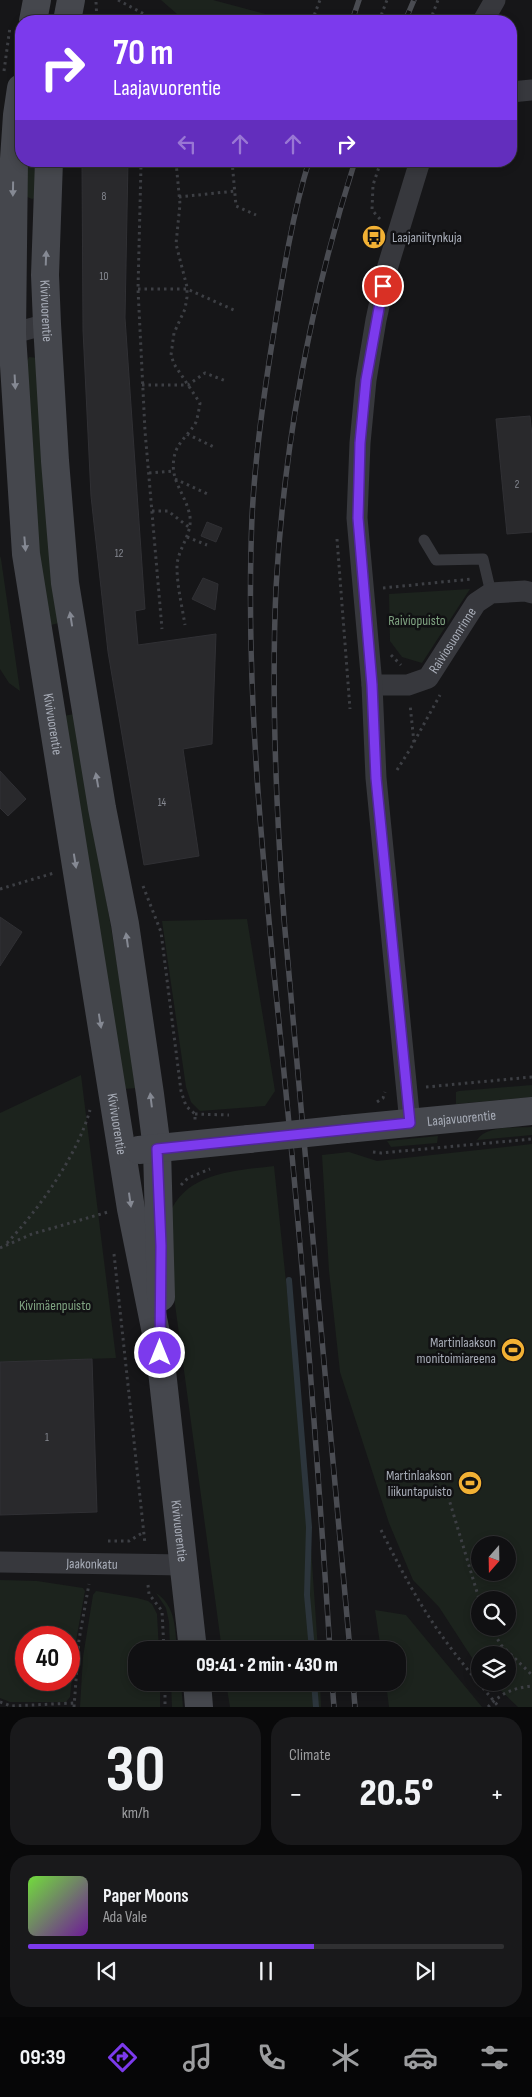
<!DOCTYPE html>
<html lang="en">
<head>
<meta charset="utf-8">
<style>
  :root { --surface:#101012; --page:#19191b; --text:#f1f3f6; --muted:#9c9d9f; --line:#303032; --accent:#7c3aed }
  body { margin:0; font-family:"Sofia Sans Condensed",sans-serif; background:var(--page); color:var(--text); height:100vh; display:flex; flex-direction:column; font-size:19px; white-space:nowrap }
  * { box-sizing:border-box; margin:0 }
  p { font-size:16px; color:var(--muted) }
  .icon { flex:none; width:28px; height:28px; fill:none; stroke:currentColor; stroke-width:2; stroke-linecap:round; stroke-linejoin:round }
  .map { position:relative; height:1707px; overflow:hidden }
  .sheet { display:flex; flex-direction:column; gap:10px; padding:10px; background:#09090a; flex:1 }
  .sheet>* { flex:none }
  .hud { position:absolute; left:15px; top:15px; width:502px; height:152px; border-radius:20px; box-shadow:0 2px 8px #0003,0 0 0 1px var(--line); background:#7c3aed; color:#fff; overflow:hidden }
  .needle { width:32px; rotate:200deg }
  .buttons { position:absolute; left:471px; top:1536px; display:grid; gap:10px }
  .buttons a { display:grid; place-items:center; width:45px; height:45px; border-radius:50%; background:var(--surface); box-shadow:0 2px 8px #0003,0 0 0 1px var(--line); font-size:25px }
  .speed { position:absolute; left:15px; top:1626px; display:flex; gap:10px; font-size:25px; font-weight:700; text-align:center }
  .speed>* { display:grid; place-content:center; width:65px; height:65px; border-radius:50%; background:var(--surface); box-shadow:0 2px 8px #0003,0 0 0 1px var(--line); line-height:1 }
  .speed .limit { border:8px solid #d22; background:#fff; color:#111 }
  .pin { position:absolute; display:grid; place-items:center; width:42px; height:42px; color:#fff; margin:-21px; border:2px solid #fff; border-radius:50%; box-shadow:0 1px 5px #0007 }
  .me { position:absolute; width:55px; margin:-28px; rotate:0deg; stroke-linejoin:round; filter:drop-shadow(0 0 4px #0008) }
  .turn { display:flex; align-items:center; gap:18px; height:105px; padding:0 15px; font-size:22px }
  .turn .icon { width:65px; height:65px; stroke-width:2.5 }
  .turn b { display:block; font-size:35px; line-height:42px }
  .lanes { display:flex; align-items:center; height:48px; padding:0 15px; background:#0003; justify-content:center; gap:25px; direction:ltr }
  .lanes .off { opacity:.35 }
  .big { font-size:38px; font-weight:800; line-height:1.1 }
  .sheet .tile { flex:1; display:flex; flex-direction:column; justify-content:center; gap:8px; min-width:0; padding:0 18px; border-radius:20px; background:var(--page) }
  .sheet .dial { align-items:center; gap:0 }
  .dial b { font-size:65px; line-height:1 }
  .song { display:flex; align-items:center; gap:15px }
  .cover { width:60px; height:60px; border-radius:8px; background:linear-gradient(135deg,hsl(100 70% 55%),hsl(280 70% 35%)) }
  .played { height:5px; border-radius:2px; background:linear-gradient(90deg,var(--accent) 60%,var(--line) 60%) }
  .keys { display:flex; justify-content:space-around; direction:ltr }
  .heat { display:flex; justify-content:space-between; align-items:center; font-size:28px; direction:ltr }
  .sheet .tiles { flex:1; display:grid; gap:10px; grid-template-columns:1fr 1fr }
  .tile:last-child { grid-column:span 2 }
  .trip { position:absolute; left:128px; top:1641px; width:278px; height:50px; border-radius:20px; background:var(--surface); box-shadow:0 2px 8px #0003,0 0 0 1px var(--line); font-weight:800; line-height:50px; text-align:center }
  .tabs { display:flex; height:80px; justify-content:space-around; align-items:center; background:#060607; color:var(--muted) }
  .tabs .icon { width:35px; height:35px }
  .tabs .current { color:var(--accent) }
  .tabs b { font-size:22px; color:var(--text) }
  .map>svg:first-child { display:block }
</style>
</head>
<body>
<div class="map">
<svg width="532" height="1707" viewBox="0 0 532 1707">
  <rect width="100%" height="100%" fill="#161618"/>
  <path fill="#1c231d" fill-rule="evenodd" d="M161,0H213L273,16V19L276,20L275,21H185Z
    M25,161H38L35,198L32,199L25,196Z
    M29,357L38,358L59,623L51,625L49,621L38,553L27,361Z
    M0,556L1,559L20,691L9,683L0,669Z
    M470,589L422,663L402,657L390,641L389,594Z
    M75,714L138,1088L123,1089L62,716Z
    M247,919L275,1091L265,1106L200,1111L191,1102L186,1087L162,921Z
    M81,1075L116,1358L0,1362V1113Z
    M532,1085V1097L456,1104V1092L459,1091Z
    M532,1127V1135L477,1140C487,1125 516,1128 532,1127Z
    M438,1136L437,1143L391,1147L387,1141Z
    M532,1144V1707H518L493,1683L508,1682V1655H480V1669L478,1667L439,1607L413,1580L389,1523L340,1372L329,1271L322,1155L349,1152L377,1161ZM480,1545H508V1572H480ZM480,1600H508V1628H480Z
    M274,1166L306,1475L318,1650H222L174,1297L169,1215C186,1172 234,1171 274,1166Z
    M0,1580L37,1581L83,1588L85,1591L76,1641L70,1697L66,1702H10L0,1698ZM26,1638H69V1680H26Z
    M96,1591L137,1598L148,1601L152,1604L157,1614L159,1650H136V1682L160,1683V1707H80L83,1657L93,1595Z
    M156,1593C176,1606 175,1629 177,1650H170L169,1622L166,1608Z
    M375,1610L406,1615L482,1707H389L386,1683L396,1682V1650H381Z
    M171,1683H181L183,1707H172Z
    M226,1683H320L321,1707H230Z"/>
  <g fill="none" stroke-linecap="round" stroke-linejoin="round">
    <path stroke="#2c353c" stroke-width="6" d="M289,1280L309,1527L307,1595L312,1650
      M314,1682L316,1707"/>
  </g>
  <path fill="#29292c" stroke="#303034" d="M82,161H128L125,318L145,609L135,611L138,645L216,634L212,744L183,749L199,856L144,865L108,652L91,496L83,330Z
    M530,416L532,436V532L507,534L496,419Z
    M207,522L222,528L216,542L201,536Z
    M203,578L218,584L215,610L192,599Z
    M0,771L26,799L8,816L0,808Z
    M0,917L22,932L0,966Z
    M92,1359L97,1512L0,1515V1362Z"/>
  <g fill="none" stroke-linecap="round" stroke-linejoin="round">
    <path stroke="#3d3f44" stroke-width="3" stroke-dasharray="2.5 4" stroke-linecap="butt" d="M118,0L157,21
      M96,2L97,21
      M312,21L320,0
      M379,21L387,0
      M430,21L438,0
      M4,71L10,27
      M139,161L141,165L138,289L145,431L162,629
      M232,161L236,206L256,215
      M176,162L180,204L176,244L187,287V297L185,309L174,333L171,355L174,364L200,403C199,409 198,416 196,422C189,435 176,443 174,458C170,480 184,492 189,512C195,533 177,548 177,567C177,586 182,606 185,625
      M141,165L181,161
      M179,197L235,191
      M380,219L372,210L373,185L381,161
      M138,289H187L236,311
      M142,385H188L205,373L226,381
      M187,434L216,448
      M149,473L173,471
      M175,479L210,495
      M152,511H168L190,528
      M187,537L207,545
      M337,539L350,709
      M383,588L472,579
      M391,655L401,665
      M414,742L440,695
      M397,770L414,743L410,704
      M143,886L161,932L181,1091L186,1106L195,1114V1121
      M0,889L54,873
      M426,1087L532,1077
      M377,1102L383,1098L385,1092
      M195,1114L229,1115
      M373,1152L381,1153L532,1139
      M181,1185L188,1178L210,1169
      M7,1243C39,1209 77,1156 90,1110
      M0,1248L32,1234L108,1212
      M114,1254L145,1544
      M448,1496L480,1602
      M381,1530C397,1562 413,1593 433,1623C453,1653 476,1680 499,1707
      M108,1541H129L144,1532
      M148,1585L149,1594L162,1611L164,1650
      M491,1628L501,1645L532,1675
      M165,1682V1707
      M0,1702L11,1706L74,1703
      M74,1707L79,1640L89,1584
      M488,1707C501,1693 513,1688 532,1686"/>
    <path stroke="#37383d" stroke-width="11" d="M424,540L436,560L483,559L491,593"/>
    <g stroke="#37383d" stroke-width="21">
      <path d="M483,21L495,0"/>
      <path d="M511,92L532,90"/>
      <path d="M0,337L47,324"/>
      <path id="s1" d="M372,685H408L428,678L476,603L491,593L525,591L532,593"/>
      <path d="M410,1123L376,778L372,685L357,518L360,443L366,380L376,320L387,269L420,161"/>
      <path id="s2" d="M0,1562L184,1565"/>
    </g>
    <g stroke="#45474d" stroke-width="28">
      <path d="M33,21L37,0"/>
      <path d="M67,21L71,0"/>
      <path id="s3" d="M21,88L17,115L14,159L12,334L26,554L131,1209L160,1353L193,1650"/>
      <path id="s4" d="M49,161L45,275L47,324L55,461L65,583L102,808L125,924L150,1094L157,1149L161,1297"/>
      <path id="s5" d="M346,1129L532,1111"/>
      <path d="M139,1150L249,1139"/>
      <path d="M197,1682L199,1707"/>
    </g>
    <g stroke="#4a4c52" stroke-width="5.5">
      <path id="rail" d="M352,21L359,0
        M405,21L414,0
        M309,161C292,216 283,274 274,331C264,392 255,455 252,517C244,713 268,908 287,1103C305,1285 318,1467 330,1650
        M350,1650L284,919C276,808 271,698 276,588C284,444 311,299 355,161
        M332,1682L334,1707
        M353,1682L355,1707"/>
    </g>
    <use href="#rail" stroke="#111113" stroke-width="4" stroke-dasharray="11" stroke-linecap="butt"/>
    <path stroke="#45474d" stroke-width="28" d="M249,1139L346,1129"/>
  </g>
  <defs><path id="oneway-solid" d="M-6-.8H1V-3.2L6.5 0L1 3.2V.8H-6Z" transform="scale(1.25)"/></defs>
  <g fill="#858993">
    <use href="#oneway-solid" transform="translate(13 189) rotate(91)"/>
    <use href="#oneway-solid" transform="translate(46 258) rotate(-88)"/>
    <use href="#oneway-solid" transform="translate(15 382) rotate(87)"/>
    <use href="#oneway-solid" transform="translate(25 544) rotate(85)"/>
    <use href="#oneway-solid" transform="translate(71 619) rotate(-99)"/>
    <use href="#oneway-solid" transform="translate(97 780) rotate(-100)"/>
    <use href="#oneway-solid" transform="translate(75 861) rotate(81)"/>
    <use href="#oneway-solid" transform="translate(127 940) rotate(-98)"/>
    <use href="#oneway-solid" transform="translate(100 1021) rotate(81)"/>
    <use href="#oneway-solid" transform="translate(151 1100) rotate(-97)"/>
    <use href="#oneway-solid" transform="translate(130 1200) rotate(82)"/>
  </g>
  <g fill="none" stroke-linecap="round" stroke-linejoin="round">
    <g stroke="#51269a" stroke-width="12">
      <path id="route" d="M160,1353L161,1246L157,1149L410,1123L376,778L372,685L358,518L360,443L366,380L383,286"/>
    </g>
    <use href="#route" stroke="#7c3aed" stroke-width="9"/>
  </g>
  <defs>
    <g id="bus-disc" transform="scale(1.25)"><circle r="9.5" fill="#f2b134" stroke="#111113"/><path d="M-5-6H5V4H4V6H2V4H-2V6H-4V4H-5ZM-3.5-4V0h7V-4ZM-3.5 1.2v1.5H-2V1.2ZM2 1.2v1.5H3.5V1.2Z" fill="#111"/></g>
    <g id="stadium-disc" transform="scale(1.25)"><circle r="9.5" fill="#f2b134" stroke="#111113"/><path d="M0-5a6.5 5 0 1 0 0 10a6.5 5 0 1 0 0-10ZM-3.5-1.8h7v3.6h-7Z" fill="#111"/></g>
  </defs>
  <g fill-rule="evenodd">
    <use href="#bus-disc" x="374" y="237"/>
    <use href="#stadium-disc" x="513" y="1350"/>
    <use href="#stadium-disc" x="470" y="1483"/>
  </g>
  <g text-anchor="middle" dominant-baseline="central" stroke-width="5" stroke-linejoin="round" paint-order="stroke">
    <g font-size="11" fill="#888b94">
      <text x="104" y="196">8</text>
      <text x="104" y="276">10</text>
      <text x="517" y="484">2</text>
      <text x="119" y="553">12</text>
      <text x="162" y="802">14</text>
      <text x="47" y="1437">1</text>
    </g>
    <g font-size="14" fill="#a8adb8" stroke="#111113" text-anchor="end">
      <text x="392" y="237" text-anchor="start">Laajaniitynkuja</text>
      <text x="496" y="1342">Martinlaakson<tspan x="496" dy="16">monitoimiareena</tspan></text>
      <text x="452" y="1475">Martinlaakson<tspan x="452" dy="16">liikuntapuisto</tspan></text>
    </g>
    <g font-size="14" fill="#a8adb8" stroke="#111113">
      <text stroke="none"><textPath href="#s4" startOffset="150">Kivivuorentie</textPath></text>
      <text stroke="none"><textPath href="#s1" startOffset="102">Raiviosuonrinne</textPath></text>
      <text stroke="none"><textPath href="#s3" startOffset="639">Kivivuorentie</textPath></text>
      <text stroke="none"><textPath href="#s5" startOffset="116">Laajavuorentie</textPath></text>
      <text stroke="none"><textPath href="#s3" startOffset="1044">Kivivuorentie</textPath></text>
      <text stroke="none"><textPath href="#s3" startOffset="1456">Kivivuorentie</textPath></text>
      <text stroke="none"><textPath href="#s2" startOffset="92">Jaakonkatu</textPath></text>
    </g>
    <g font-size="14" fill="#7fa381" stroke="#111113">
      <text x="417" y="620">Raiviopuisto</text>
      <text x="55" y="1305">Kivimäenpuisto</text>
    </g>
  </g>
</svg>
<div class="buttons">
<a><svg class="needle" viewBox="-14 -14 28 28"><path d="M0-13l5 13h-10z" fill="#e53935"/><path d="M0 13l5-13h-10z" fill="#9c9d9f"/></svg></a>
<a><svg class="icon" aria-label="search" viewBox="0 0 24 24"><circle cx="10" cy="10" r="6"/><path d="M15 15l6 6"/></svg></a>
<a><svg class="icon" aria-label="layers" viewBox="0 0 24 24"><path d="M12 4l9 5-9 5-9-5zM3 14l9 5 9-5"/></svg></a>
</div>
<div class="speed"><div class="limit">40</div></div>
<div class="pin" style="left:383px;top:286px;background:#d93025"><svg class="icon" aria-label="arrive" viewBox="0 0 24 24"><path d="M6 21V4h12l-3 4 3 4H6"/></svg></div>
<svg class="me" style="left:160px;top:1353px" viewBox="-20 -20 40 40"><circle r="17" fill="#7c3aed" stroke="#fff" stroke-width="3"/><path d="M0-11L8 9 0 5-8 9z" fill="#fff"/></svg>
<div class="trip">09:41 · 2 min · 430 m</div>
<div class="hud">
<div class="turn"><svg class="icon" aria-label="right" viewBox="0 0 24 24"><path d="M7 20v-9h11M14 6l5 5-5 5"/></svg><div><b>70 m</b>Laajavuorentie</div></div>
<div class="lanes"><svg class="icon off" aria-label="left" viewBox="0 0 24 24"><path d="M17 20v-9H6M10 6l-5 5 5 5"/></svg><svg class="icon off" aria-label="ahead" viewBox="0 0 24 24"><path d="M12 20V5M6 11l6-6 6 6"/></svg><svg class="icon off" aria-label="ahead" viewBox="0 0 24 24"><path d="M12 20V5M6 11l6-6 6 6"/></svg><svg class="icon" aria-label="right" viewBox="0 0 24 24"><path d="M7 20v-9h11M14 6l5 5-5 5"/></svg></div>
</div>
</div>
<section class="sheet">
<div class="tiles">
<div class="tile dial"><b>30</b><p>km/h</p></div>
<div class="tile"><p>Climate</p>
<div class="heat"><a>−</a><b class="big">20.5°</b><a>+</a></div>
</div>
<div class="tile">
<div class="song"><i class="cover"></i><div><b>Paper Moons</b><p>Ada Vale</p></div></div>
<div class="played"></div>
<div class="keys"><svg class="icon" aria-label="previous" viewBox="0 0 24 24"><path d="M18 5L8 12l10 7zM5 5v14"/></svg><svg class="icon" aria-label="pause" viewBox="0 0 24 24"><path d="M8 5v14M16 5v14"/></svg><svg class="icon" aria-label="next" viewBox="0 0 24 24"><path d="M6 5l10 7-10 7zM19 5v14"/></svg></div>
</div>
</div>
</section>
<nav class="tabs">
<b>09:39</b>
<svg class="icon current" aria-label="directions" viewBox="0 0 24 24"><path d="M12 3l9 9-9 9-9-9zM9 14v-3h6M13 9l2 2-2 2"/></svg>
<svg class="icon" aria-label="music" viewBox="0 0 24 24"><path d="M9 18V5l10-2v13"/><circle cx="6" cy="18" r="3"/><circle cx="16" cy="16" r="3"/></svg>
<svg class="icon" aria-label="phone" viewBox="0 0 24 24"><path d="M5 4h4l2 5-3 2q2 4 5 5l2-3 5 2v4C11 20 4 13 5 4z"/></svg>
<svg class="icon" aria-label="climate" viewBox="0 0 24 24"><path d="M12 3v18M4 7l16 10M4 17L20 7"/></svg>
<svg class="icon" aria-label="car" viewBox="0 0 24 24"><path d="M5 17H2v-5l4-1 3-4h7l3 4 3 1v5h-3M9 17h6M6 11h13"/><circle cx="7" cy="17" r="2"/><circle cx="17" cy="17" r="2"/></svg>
<svg class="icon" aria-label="filters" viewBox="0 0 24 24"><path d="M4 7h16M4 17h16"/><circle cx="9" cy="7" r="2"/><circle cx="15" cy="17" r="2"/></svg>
</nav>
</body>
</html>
